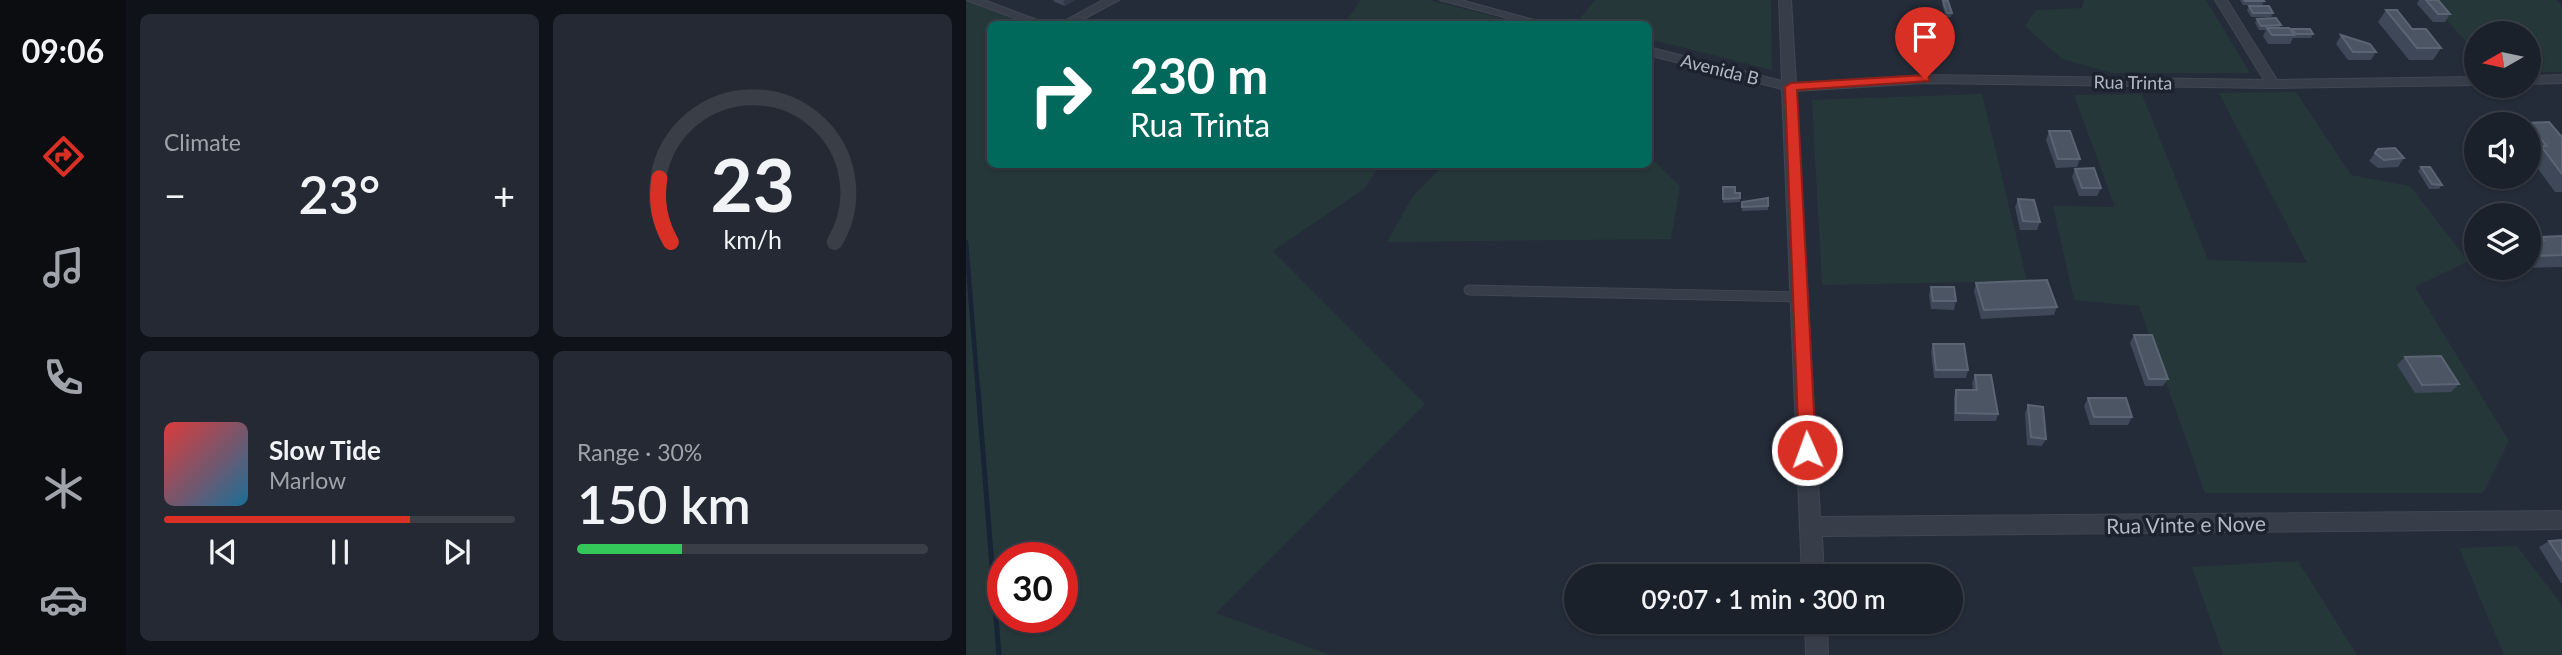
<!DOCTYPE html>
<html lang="en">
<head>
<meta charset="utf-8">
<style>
  :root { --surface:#1b212b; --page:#242933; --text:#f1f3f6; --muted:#a0a3a9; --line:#393e47; --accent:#d93025 }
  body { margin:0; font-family:Lato,sans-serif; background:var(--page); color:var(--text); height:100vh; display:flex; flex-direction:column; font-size:26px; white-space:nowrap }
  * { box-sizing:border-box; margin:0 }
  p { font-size:23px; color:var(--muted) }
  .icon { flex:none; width:38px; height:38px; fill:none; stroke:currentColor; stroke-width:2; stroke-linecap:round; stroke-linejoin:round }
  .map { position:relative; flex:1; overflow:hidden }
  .side { display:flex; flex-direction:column; gap:14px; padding:14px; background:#0f1218; width:840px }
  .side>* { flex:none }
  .top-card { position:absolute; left:21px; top:21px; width:665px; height:147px; border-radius:10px; box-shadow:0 2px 5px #0004,0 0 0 2px var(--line); background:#00695c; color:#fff; overflow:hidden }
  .needle { width:46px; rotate:261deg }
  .fabs { position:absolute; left:1498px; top:21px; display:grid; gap:14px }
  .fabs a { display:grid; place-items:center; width:77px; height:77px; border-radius:50%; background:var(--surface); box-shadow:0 2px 5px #0004,0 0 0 2px var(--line); font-size:35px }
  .speed { position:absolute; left:21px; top:542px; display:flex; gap:14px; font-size:35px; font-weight:700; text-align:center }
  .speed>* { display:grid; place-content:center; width:91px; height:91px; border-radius:50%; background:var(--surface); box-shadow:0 2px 5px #0004,0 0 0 2px var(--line); line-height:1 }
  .speed .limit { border:10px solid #d22; background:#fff; color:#111 }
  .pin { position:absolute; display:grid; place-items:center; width:60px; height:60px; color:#fff; margin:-72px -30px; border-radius:50% 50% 50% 0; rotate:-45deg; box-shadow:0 0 7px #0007 }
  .pin .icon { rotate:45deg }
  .me { position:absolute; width:77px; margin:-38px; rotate:358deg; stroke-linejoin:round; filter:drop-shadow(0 0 5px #0008) }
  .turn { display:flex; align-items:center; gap:24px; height:147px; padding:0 28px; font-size:32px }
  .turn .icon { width:91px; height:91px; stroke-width:2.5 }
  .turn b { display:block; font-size:49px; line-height:60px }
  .big { font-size:52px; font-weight:600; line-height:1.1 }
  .side .tile { flex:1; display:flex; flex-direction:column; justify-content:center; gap:10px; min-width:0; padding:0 24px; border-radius:10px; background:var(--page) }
  .side .dial { align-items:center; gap:0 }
  .dial svg { height:182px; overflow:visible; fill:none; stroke:var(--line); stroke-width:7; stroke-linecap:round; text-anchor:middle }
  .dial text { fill:var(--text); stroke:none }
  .song { display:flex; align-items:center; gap:21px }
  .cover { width:84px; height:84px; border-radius:10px; background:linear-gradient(135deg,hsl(0 70% 55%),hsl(200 70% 35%)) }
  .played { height:7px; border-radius:4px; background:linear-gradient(90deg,var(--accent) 70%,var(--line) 70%) }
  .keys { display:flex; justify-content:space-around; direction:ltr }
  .heat { display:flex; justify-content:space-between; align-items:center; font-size:38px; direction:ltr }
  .charge { height:10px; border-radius:5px; background:linear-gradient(90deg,#34c759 30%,var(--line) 0) }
  .side .tiles { flex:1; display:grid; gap:14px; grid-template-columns:repeat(2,1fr) }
  .trip { position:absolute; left:598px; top:564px; width:399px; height:70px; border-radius:35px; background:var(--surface); box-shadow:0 2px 5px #0004,0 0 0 2px var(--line); font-weight:600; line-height:70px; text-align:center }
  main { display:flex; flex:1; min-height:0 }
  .menu { display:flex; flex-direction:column; width:126px; justify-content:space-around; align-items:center; background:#0b0d11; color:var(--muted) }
  .menu .icon { width:49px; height:49px }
  .menu .on { color:var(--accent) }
  .menu b { font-size:32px; color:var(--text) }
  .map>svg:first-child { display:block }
</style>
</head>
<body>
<main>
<nav class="menu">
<b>09:06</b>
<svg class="icon on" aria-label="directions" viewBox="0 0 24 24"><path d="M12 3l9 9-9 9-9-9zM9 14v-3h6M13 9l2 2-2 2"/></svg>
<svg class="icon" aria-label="music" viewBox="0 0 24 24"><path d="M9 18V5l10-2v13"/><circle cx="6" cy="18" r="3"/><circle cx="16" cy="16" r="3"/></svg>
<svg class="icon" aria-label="phone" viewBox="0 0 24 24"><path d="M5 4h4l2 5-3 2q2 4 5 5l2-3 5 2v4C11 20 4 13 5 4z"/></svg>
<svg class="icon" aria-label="climate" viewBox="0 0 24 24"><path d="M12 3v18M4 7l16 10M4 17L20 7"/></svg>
<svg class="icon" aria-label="car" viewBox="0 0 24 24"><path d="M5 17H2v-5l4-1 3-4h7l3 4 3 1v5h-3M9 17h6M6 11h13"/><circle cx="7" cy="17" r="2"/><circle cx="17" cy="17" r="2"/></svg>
</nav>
<section class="side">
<div class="tiles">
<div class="tile"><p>Climate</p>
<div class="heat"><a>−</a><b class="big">23°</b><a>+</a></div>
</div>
<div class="tile dial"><svg viewBox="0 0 100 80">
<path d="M14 69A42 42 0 1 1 86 69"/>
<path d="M14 69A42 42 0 0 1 9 41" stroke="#d93025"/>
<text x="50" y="56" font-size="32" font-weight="700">23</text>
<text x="50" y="72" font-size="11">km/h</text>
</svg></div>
<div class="tile">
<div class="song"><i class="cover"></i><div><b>Slow Tide</b><p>Marlow</p></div></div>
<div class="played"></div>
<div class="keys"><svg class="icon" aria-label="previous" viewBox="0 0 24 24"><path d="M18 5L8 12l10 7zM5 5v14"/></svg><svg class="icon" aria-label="pause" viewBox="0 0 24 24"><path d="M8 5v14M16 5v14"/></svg><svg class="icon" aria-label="next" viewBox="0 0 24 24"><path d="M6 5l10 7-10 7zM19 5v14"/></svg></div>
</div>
<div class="tile"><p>Range · 30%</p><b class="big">150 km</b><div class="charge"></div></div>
</div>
</section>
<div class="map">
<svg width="1596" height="655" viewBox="0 0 1596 655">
  <rect width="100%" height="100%" fill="#242c39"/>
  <path fill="#26373a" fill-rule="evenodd" d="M0,0L83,24H24V164L414,165L398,189L307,251L459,404L250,613L365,655H0ZM37,558H96V618H37Z
    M395,0H463L546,21L543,24H378Z
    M629,0H805L806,70L683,39L682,24H624L612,21Z
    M1118,0H1240L1284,73H1147L1096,59L1059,26L1070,10L1116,8Z
    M1463,0H1590L1596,5V72H1563V33H1510V53Z
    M1330,92L1385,175L1444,186L1502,261L1449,287L1543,441L1517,493H1239L1173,306L1108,300L1087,206L1149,207L1108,95L1176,94L1242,260L1341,263L1253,93Z
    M1016,94L1061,281L856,285L846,100Z
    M683,161L689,162L714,186L705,239L421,242L447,196L478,165L682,164Z
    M1551,546L1596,605V655H1538L1493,548Z
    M1332,561L1391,655H1257L1226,567Z"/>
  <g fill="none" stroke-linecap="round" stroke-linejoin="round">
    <path stroke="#182336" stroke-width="4.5" d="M0,242L12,391"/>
    <path stroke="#182336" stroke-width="5" d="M12,389L33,655"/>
    <g stroke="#404752" stroke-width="11">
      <path id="service-far1" d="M503,290L835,297"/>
    </g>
    <g stroke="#404752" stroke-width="13">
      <path id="service" d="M630,623L635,621"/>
    </g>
    <g stroke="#404752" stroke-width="2">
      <path id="minor" d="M0,0H18L82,24H65Z
        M137,0H153L108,24H93Z
        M474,0H495L583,24H564Z
        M813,0H825L830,83L959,75L1298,80L1249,0H1261L1311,80L1510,77V85L1307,88L959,83L830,91L854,517L1596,511V529L856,536L858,576H836L816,89L682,55V47L816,81Z
        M1596,75V83L1563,84V76Z
        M839,621H861L862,655H840Z"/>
    </g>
    <use href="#service-far1" stroke="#373e4a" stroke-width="9"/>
    <use href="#service" stroke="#373e4a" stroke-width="10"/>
    <use href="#minor" fill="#373e4a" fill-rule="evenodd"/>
  </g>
  <path fill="#3f4858" d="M87,0H109L99,6L89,2Z
    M1274,0H1297L1298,1L1296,5H1277Z
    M1453,0H1472L1484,14L1479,22H1467L1451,4Z
    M977,1L986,13L985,17H980L976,5Z
    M1283,6L1307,13L1305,17H1285L1281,10Z
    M1420,10L1446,29L1475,48L1467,60H1443L1412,22Z
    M1291,19L1315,25L1313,28L1325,31L1326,29L1347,34L1345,38H1327L1324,44H1302L1297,36L1300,30H1293L1289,23Z
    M1375,35L1410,52L1405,60H1382L1370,44Z
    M1561,123L1596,137V192H1589L1564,158L1567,154L1563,149V124H1559Z
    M1083,131L1114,159L1111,167L1090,168L1080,140Z
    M1409,153L1438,158L1432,167L1412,168L1403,161Z
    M1455,167L1476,185L1473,189H1463L1452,171Z
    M1109,169L1135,188L1131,196H1113L1106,177Z
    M757,187L769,193H774V202L757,203Z
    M802,198V210L776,211V202Z
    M1052,199L1074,222L1071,230H1054L1049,207Z
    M1596,236V267L1520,269L1519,268H1563V240H1573L1576,237Z
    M1010,283L1091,307L1088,315L1015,319L1008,291Z
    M965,287L990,301L988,310L965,309L963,295Z
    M1168,335L1202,379L1197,386H1179L1164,343Z
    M967,344L1002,370L1000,378H968L965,352Z
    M1439,357L1493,384L1485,392L1449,393L1431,365Z
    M1009,375L1032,414L1030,421H988V397L990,390H1007L1006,383Z
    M1122,398L1166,417L1162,425H1124L1118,406Z
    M1062,405L1080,439L1076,446L1061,445L1059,413Z
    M1596,540V583H1595L1573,547L1583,541Z"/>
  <path fill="#2f3847" d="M99,0H109L99,6L97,2Z"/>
  <path fill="#4b5564" stroke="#5b6473" stroke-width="2" d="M1278,0H1297L1298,1H1279Z
    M1460,0H1472L1484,14H1472Z
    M977,1H982L986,13H981Z
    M1283,6H1303L1307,13H1287Z
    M1420,10H1431L1446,29H1460L1475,48H1451Z
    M1310,18L1315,25L1295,26L1291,19Z
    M1301,28H1323L1328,35H1306Z
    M1326,29H1344L1347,34H1330Z
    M1375,35L1404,44L1410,52H1387Z
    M1583,122L1596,137V174L1575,146H1581L1561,123Z
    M1083,131H1104L1114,159H1092Z
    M1429,148L1438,158L1418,160L1409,153L1412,149Z
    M1455,167H1464L1476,185L1466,184Z
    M1128,168L1135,188H1116L1109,169Z
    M757,187H769V193H774V198L757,199Z
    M802,198V206L776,207V202Z
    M1052,199L1068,200L1074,222L1057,221Z
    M1596,236V255L1563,256V240H1578L1576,237Z
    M1081,280L1091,307L1018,310L1010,283Z
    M965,287H988L990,301H967Z
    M1168,335H1186L1202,379H1183Z
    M967,344H998L1002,370H970Z
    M1475,356L1493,384L1456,385L1439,357Z
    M1009,375H1025L1032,414L990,413V390H1011Z
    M1122,398H1160L1166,417H1128Z
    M1062,405L1077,407L1080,439L1065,437Z
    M1596,540V561L1583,541Z"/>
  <path fill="#d93025" stroke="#8d1f18" stroke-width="2" d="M959,75L963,76V81L831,90L850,450L841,458L833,450L819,87L825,83Z"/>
  <g text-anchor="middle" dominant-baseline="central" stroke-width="7" stroke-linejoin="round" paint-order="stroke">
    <g font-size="18" fill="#b2b9c5" stroke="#1c232e">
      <text transform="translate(754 69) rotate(14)">Avenida B</text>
      <text transform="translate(1167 82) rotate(1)">Rua Trinta</text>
    </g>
    <g font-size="21" fill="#b2b9c5" stroke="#1c232e">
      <text transform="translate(1220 524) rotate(-1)">Rua Vinte e Nove</text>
    </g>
  </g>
</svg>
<div class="fabs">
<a><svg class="needle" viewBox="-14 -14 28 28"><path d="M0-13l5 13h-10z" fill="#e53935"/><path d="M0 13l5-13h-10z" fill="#a0a3a9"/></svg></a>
<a><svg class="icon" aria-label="sound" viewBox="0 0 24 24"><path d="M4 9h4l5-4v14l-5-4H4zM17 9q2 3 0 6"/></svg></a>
<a><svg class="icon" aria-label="layers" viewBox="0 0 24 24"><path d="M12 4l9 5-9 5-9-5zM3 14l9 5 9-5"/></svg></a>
</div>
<div class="speed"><div class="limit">30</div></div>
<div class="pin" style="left:959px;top:79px;background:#d93025"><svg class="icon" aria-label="arrive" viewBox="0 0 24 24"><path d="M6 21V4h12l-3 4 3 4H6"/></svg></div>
<svg class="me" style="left:841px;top:450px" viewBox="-20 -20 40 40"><circle r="17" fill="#d93025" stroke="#fff" stroke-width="3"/><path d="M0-11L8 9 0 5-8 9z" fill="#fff"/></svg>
<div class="trip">09:07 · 1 min · 300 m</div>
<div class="top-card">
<div class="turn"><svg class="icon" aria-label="right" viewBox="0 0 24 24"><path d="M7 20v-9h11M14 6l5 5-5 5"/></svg><div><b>230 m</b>Rua Trinta</div></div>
</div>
</div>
</main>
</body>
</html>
